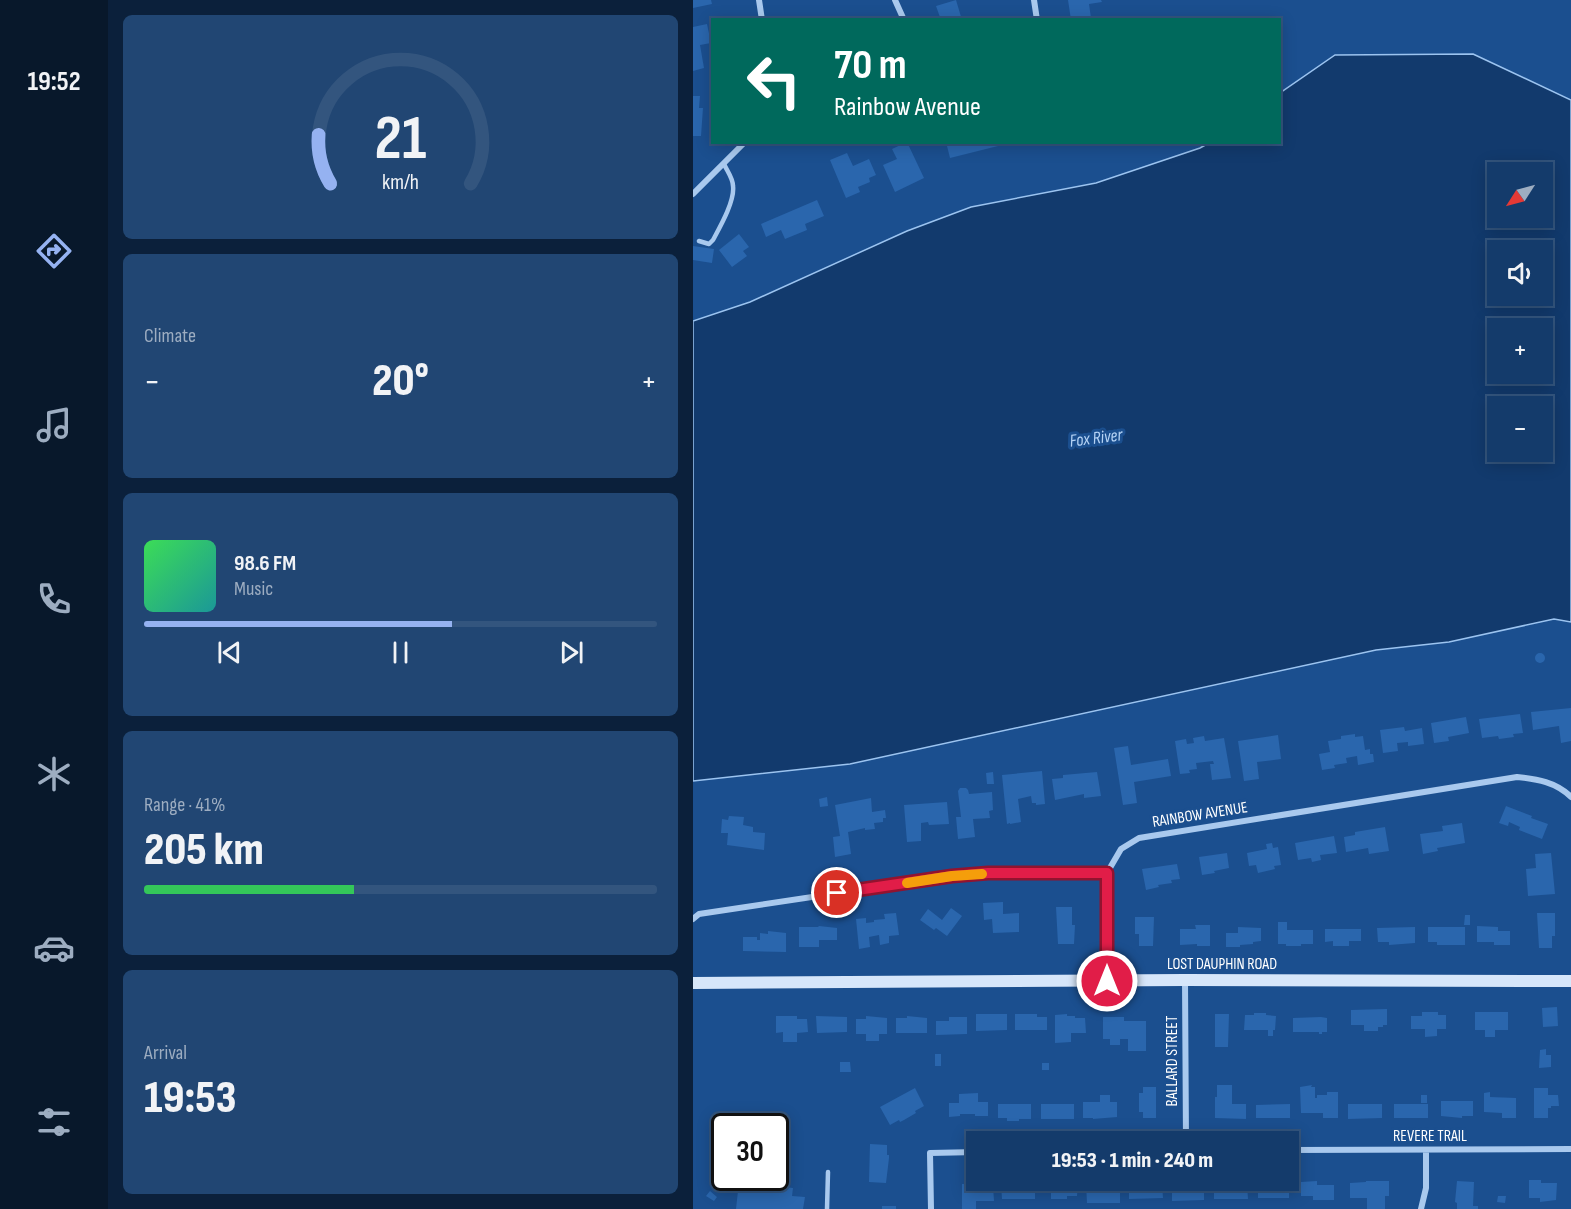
<!DOCTYPE html>
<html lang="en">
<head>
<meta charset="utf-8">
<style>
  :root { --surface:#143b6b; --page:#214673; --text:#f1f3f6; --muted:#9dadc1; --line:#33557e; --accent:#95b2f1 }
  body { margin:0; font-family:"Sofia Sans Condensed",sans-serif; background:var(--page); color:var(--text); height:100vh; display:flex; flex-direction:column; font-size:22px; white-space:nowrap }
  * { box-sizing:border-box; margin:0 }
  p { font-size:20px; color:var(--muted) }
  .icon { flex:none; width:33px; height:33px; fill:none; stroke:currentColor; stroke-width:2; stroke-linecap:round; stroke-linejoin:round }
  .map { position:relative; flex:1; overflow:hidden }
  .side { display:flex; flex-direction:column; gap:15px; padding:15px; background:#0b203b; width:585px }
  .side>* { flex:none }
  .top-card { position:absolute; left:18px; top:18px; width:570px; height:126px; border-radius:0px; box-shadow:0 3px 15px #0003,0 0 0 2px var(--line); background:#00695c; color:#fff; overflow:hidden }
  .needle { width:39px; rotate:234deg }
  .controls { position:absolute; left:794px; top:162px; display:grid; gap:12px }
  .controls a { display:grid; place-items:center; width:66px; height:66px; border-radius:0px; background:var(--surface); box-shadow:0 3px 15px #0003,0 0 0 2px var(--line); font-size:30px }
  .speed { position:absolute; left:18px; top:1113px; display:flex; gap:12px; font-size:30px; font-weight:700; text-align:center }
  .speed>* { display:grid; place-content:center; width:78px; height:78px; border-radius:50%; background:var(--surface); box-shadow:0 3px 15px #0003,0 0 0 2px var(--line); line-height:1 }
  .speed .limit { border:3px solid #111; border-radius:9px; background:#fff; color:#111 }
  .pin { position:absolute; display:grid; place-items:center; width:51px; height:51px; color:#fff; margin:-26px; border:3px solid #fff; border-radius:50%; box-shadow:0 2px 6px #0007 }
  .me { position:absolute; width:66px; margin:-33px; rotate:0deg; stroke-linejoin:round; filter:drop-shadow(0 0 4px #0008) }
  .turn { display:flex; align-items:center; gap:21px; height:126px; padding:0 24px; font-size:27px }
  .turn .icon { width:78px; height:78px; stroke-width:2.5 }
  .turn b { display:block; font-size:42px; line-height:51px }
  .big { font-size:45px; font-weight:800; line-height:1.1 }
  .side .card { flex:1; display:flex; flex-direction:column; justify-content:center; gap:9px; min-width:0; padding:0 21px; border-radius:9px; background:var(--page) }
  .side .dial { align-items:center; gap:0 }
  .dial svg { height:156px; overflow:visible; fill:none; stroke:var(--line); stroke-width:7; stroke-linecap:round; text-anchor:middle }
  .dial text { fill:var(--text); stroke:none }
  .song { display:flex; align-items:center; gap:18px }
  .cover { width:72px; height:72px; border-radius:9px; background:linear-gradient(135deg,hsl(130 70% 55%),hsl(180 70% 35%)) }
  .played { height:6px; border-radius:3px; background:linear-gradient(90deg,var(--accent) 60%,var(--line) 60%) }
  .keys { display:flex; justify-content:space-around; direction:ltr }
  .heat { display:flex; justify-content:space-between; align-items:center; font-size:33px; direction:ltr }
  .charge { height:9px; border-radius:4px; background:linear-gradient(90deg,#34c759 41%,var(--line) 0) }
  .trip { position:absolute; left:273px; top:1131px; width:333px; height:60px; border-radius:0px; background:var(--surface); box-shadow:0 3px 15px #0003,0 0 0 2px var(--line); font-weight:800; line-height:60px; text-align:center }
  main { display:flex; flex:1; min-height:0 }
  .tabs { display:flex; flex-direction:column; width:108px; justify-content:space-around; align-items:center; background:#08182b; color:var(--muted) }
  .tabs .icon { width:42px; height:42px }
  .tabs .selected { color:var(--accent) }
  .tabs b { font-size:27px; color:var(--text) }
  .map>svg:first-child { display:block }
</style>
</head>
<body>
<main>
<nav class="tabs">
<b>19:52</b>
<svg class="icon selected" aria-label="directions" viewBox="0 0 24 24"><path d="M12 3l9 9-9 9-9-9zM9 14v-3h6M13 9l2 2-2 2"/></svg>
<svg class="icon" aria-label="music" viewBox="0 0 24 24"><path d="M9 18V5l10-2v13"/><circle cx="6" cy="18" r="3"/><circle cx="16" cy="16" r="3"/></svg>
<svg class="icon" aria-label="phone" viewBox="0 0 24 24"><path d="M5 4h4l2 5-3 2q2 4 5 5l2-3 5 2v4C11 20 4 13 5 4z"/></svg>
<svg class="icon" aria-label="climate" viewBox="0 0 24 24"><path d="M12 3v18M4 7l16 10M4 17L20 7"/></svg>
<svg class="icon" aria-label="car" viewBox="0 0 24 24"><path d="M5 17H2v-5l4-1 3-4h7l3 4 3 1v5h-3M9 17h6M6 11h13"/><circle cx="7" cy="17" r="2"/><circle cx="17" cy="17" r="2"/></svg>
<svg class="icon" aria-label="filters" viewBox="0 0 24 24"><path d="M4 7h16M4 17h16"/><circle cx="9" cy="7" r="2"/><circle cx="15" cy="17" r="2"/></svg>
</nav>
<section class="side">
<div class="card dial"><svg viewBox="0 0 100 80">
<path d="M14 69A42 42 0 1 1 86 69"/>
<path d="M14 69A42 42 0 0 1 8 44" stroke="#95b2f1"/>
<text x="50" y="56" font-size="32" font-weight="700">21</text>
<text x="50" y="72" font-size="11">km/h</text>
</svg></div>
<div class="card"><p>Climate</p>
<div class="heat"><a>−</a><b class="big">20°</b><a>+</a></div>
</div>
<div class="card">
<div class="song"><i class="cover"></i><div><b>98.6 FM</b><p>Music</p></div></div>
<div class="played"></div>
<div class="keys"><svg class="icon" aria-label="previous" viewBox="0 0 24 24"><path d="M18 5L8 12l10 7zM5 5v14"/></svg><svg class="icon" aria-label="pause" viewBox="0 0 24 24"><path d="M8 5v14M16 5v14"/></svg><svg class="icon" aria-label="next" viewBox="0 0 24 24"><path d="M6 5l10 7-10 7zM19 5v14"/></svg></div>
</div>
<div class="card"><p>Range · 41%</p><b class="big">205 km</b><div class="charge"></div></div>
<div class="card"><p>Arrival</p><b class="big">19:53</b></div>
</section>
<div class="map">
<svg width="878" height="1209" viewBox="0 0 878 1209">
  <rect width="100%" height="100%" fill="#1b4f8f"/>
  <path fill="#123a6d" stroke="#9cc4f0" stroke-width="1.5" fill-rule="evenodd" d="M780,54L878,100V622L861,619L756,642L683,650L157,764L0,781V321L57,302L214,231L278,207L403,183L507,148L516,143L586,142L587,93L642,55ZM804,172H849V218H804ZM804,250H849V296H804ZM804,328H849V374H804ZM804,406H849V452H804Z"/>
  <path fill="#2a66ad" d="M0,0H18L19,4L0,8Z
    M263,0L269,20H248L243,6Z
    M375,0H408L409,2L396,4L398,18L378,20Z
    M14,24L18,43L7,45L11,68L0,71V27Z
    M0,96H7L6,108H10L8,136H0Z
    M214,142L231,178L202,192L190,165L204,159L199,149Z
    M253,142H308L309,145L257,158Z
    M154,153L160,166L176,159L183,175L176,178L177,182L165,187L167,192L153,198L137,160Z
    M124,200L131,216L112,224L114,230L92,239L88,230L73,237L68,224Z
    M46,234L56,247L50,251L54,256L39,267L26,250Z
    M0,246L21,249L19,263L0,260Z
    M842 658a5 5 0 1 1 10 0a5 5 0 1 1-10 0Z
    M878,708V741L868,743L866,726L840,730L838,712Z
    M827,714L830,733L820,734L821,737L806,739L805,736L789,738L786,719Z
    M773,717L776,733L755,737L756,741L741,743L738,723Z
    M711,727L712,731L729,728L731,744L715,746V742L704,743L705,751L690,753L687,730Z
    M662,734V737L670,736L672,750L677,749V754H680L681,762L665,765L664,756L653,758L654,763L641,765L642,768L629,770L626,754L637,752L635,741L648,739V736Z
    M585,735L588,759L564,762L566,779L551,781L545,741Z
    M511,736L512,741L531,738L538,778L519,780L517,764H521L520,761L503,763L504,769L496,770L497,773L487,774L482,741L493,739L494,744L501,743L500,738Z
    M435,746L438,765L475,759L478,776L441,782L444,803L430,805L421,748Z
    M349,771L352,804L343,805V803H339L338,796L325,799L328,822L317,824V823L314,824L309,775Z
    M300,772L301,784H294L293,773Z
    M404,772L408,796L391,798V794L362,800L359,779L370,778V775Z
    M267,788H273L275,790L276,794L299,792L300,810L296,811L297,818L280,819L282,837L265,839L263,817H268L265,791Z
    M134,797L135,806L127,807L126,799Z
    M178,798L179,812L192,810L193,818H190V822L181,823L182,829L172,830V828L155,832L158,854L142,857L140,837L147,836L142,805Z
    M254,802L256,824L236,825L235,822L228,823V841L214,842L211,805Z
    M813,806L839,816L838,818L855,824L849,839L826,830L827,827L816,822L815,826L806,823Z
    M36,816L51,817L50,825L60,827V832L72,833L71,850L34,845L35,833H28L29,819L35,820Z
    M769,823L772,843L744,848L745,851L730,854L727,834L750,831L749,826Z
    M692,827L696,851L676,854L675,848L653,852L651,837L662,835V832Z
    M641,836L644,853L627,855L628,860L619,862L618,858L605,860L602,843Z
    M579,843L580,848L585,847L588,865L581,866L582,869L565,873L563,865L556,866L554,853L574,849L573,844Z
    M534,853L536,868L521,871L522,873L509,875L506,857Z
    M858,853L862,894L835,896L833,869L843,868L842,854Z
    M484,864L487,879L478,880L479,883L465,885L466,887L453,890L449,869Z
    M310,902V914L326,913V932L300,933L299,919L291,920L290,903Z
    M363,907H379V925H382L381,944H365Z
    M258,908L269,916L254,936L243,928L241,930L227,920L235,909L249,920Z
    M203,913L206,935L196,936V943L187,945L186,935L176,937L177,947L166,949L163,919L173,918V923L181,922V920L192,919L191,914Z
    M844,913H862V936H859V948H846Z
    M772,915H777V925H771Z
    M442,917H461L460,946H446V934H442Z
    M585,922H594V930H620V944H608V946H593V944H585Z
    M502,925H517V946H504V944L487,945V929H503Z
    M126,926L144,928V940H126V947H106V927H125Z
    M784,926L805,927V931H817V945H801V942H784Z
    M545,927L568,928V941L560,942V944L547,945V947H533V933H545Z
    M722,927V943L696,945V942H685L684,928Z
    M735,927H772V945H744V942H735Z
    M632,929H668V941H656V946H640V941L632,942Z
    M75,931L93,933V952L50,951V937H64V940H67V933L75,934Z
    M864,1007L865,1026L850,1027L849,1008Z
    M694,1009V1025H690V1027H685V1031H671V1025H658V1010Z
    M729,1012H745V1015H753V1029H744V1036L732,1037V1029H718V1016H729Z
    M782,1012H815V1030H802V1037H792V1030H782Z
    M561,1013H573V1015L583,1016L582,1030H580V1036H575V1030H551L552,1015H561Z
    M283,1014H314V1030L283,1031Z
    M322,1014H344V1017H354V1030H322Z
    M374,1014V1016H382V1018H392L393,1033H378V1042L362,1043V1015Z
    M522,1014H536L535,1047H522Z
    M83,1016H104V1019H114L115,1032L104,1033V1042H90V1032L83,1033Z
    M123,1016L154,1017V1032L124,1033Z
    M173,1016L194,1018V1034H186V1041H173V1034H163V1019H173Z
    M214,1016L234,1018V1033H203V1018H214Z
    M256,1017H274V1034L243,1035V1021H256Z
    M410,1017H431V1021H453V1051H435V1039H427V1045H417V1039H410Z
    M628,1017L634,1018V1032H629V1034H626V1032H600V1018Z
    M853,1049V1055H858V1067L846,1068L847,1050Z
    M242,1054H248V1066H242Z
    M147,1062H157L158,1072H147Z
    M349,1063H356V1070H349Z
    M524,1085H539V1104H553V1119L522,1118V1097H524Z
    M619,1085L618,1087H622V1098H624V1095H634V1092H645V1118H630V1113H608L607,1087Z
    M450,1087H463V1118H450V1112H446V1093H450Z
    M222,1088L231,1106L222,1111L223,1113L211,1120L207,1122L206,1120L197,1125L187,1107Z
    M841,1088H855V1095H865L866,1106H858V1108H855V1118H841Z
    M797,1092V1097L823,1098V1118H809V1113L791,1112V1093Z
    M285,1093V1102H295V1116H282V1114H267V1116L256,1117V1103H266V1094Z
    M407,1095H417V1102H424V1117L400,1119V1118H390V1102H407Z
    M728,1095H734V1103H728Z
    M748,1101H780V1116H769V1118L748,1116Z
    M305,1104H338V1119H326V1121H314V1118H305Z
    M348,1104H381V1119H348Z
    M597,1104V1118H563V1105Z
    M655,1104H689V1118L655,1119Z
    M701,1104H735V1118H701Z
    M177,1144L194,1145V1155H196V1158L193,1183L176,1182Z
    M577,1180L596,1181V1198H565V1184H577Z
    M836,1180H848V1183H864L863,1200L847,1202V1198H836Z
    M624,1181V1185H641V1200H620V1196H608V1182Z
    M673,1181H696V1196H692V1209H674V1198H657V1183L673,1182Z
    M764,1181L781,1182L780,1206H785V1209H764V1203L762,1202Z
    M46,1182L100,1188L99,1196L112,1197L110,1209H43Z
    M367,1183H385L384,1196H374V1199H358V1184H367Z
    M490,1183H501V1185H511V1200L479,1201V1185H490Z
    M533,1183L554,1184L555,1199H521V1184Z
    M269,1184H289L288,1186H300L301,1201H283V1209H269Z
    M308,1184H342V1199H309Z
    M393,1184H409V1188H427V1203H394Z
    M469,1184L470,1198L436,1199V1185Z
    M17,1191L24,1197L21,1201L13,1196Z
    M805,1196H813L812,1203L804,1202Z
    M189,1206H203V1209H189Z"/>
  <g fill="none" stroke-linecap="round" stroke-linejoin="round">
    <path stroke="#a9c9ee" stroke-width="4.5" d="M6,241L16,244L20,240C27,227 42,201 40,186C40,178 34,171 31,164
      M134,1209L135,1172"/>
    <path stroke="#a9c9ee" stroke-width="6" d="M66,0L69,20
      M202,0L211,20
      M341,0L344,20
      M0,194L52,142
      M414,873L428,849L446,838L824,777C844,779 863,782 878,797
      M0,919L6,914L259,876L295,873H414
      M414,980V873
      M492,980L493,1142
      M596,1150L878,1149
      M238,1209L237,1153L284,1152
      M728,1209L733,1188V1150"/>
    <path stroke="#d6e6fa" stroke-width="12" d="M0,983L492,980L878,981"/>
  </g>
  <g fill="none" stroke-linecap="round" stroke-linejoin="round">
    <g stroke="#92132f" stroke-width="15">
      <path id="route" d="M144,893L259,876L295,873H414V981"/>
    </g>
    <use href="#route" stroke="#e11d48" stroke-width="10"/>
    <path stroke="#f59e0b" stroke-width="10" d="M214,883L259,876L289,874"/>
  </g>
  <g text-anchor="middle" dominant-baseline="central" stroke-width="6" stroke-linejoin="round" paint-order="stroke">
    <g font-size="16" fill="#fff" stroke="#1b4f8f">
      <text transform="translate(507 815) rotate(-9)">RAINBOW AVENUE</text>
      <text x="529" y="964">LOST DAUPHIN ROAD</text>
      <text transform="translate(479 1061) rotate(-90)">BALLARD STREET</text>
      <text x="737" y="1136">REVERE TRAIL</text>
    </g>
    <g font-size="18" font-style="italic" fill="#b5d3f5" stroke="#1b4f8f">
      <text transform="translate(403 438) rotate(-7)">Fox River</text>
    </g>
  </g>
</svg>
<div class="controls">
<a><svg class="needle" viewBox="-14 -14 28 28"><path d="M0-13l5 13h-10z" fill="#e53935"/><path d="M0 13l5-13h-10z" fill="#9dadc1"/></svg></a>
<a><svg class="icon" aria-label="sound" viewBox="0 0 24 24"><path d="M4 9h4l5-4v14l-5-4H4zM17 9q2 3 0 6"/></svg></a>
<a>+</a>
<a>−</a>
</div>
<div class="speed"><div class="limit">30</div></div>
<div class="pin" style="left:144px;top:893px;background:#d93025"><svg class="icon" aria-label="arrive" viewBox="0 0 24 24"><path d="M6 21V4h12l-3 4 3 4H6"/></svg></div>
<svg class="me" style="left:414px;top:981px" viewBox="-20 -20 40 40"><circle r="17" fill="#e11d48" stroke="#fff" stroke-width="3"/><path d="M0-11L8 9 0 5-8 9z" fill="#fff"/></svg>
<div class="trip">19:53 · 1 min · 240 m</div>
<div class="top-card">
<div class="turn"><svg class="icon" aria-label="left" viewBox="0 0 24 24"><path d="M17 20v-9H6M10 6l-5 5 5 5"/></svg><div><b>70 m</b>Rainbow Avenue</div></div>
</div>
</div>
</main>
</body>
</html>
